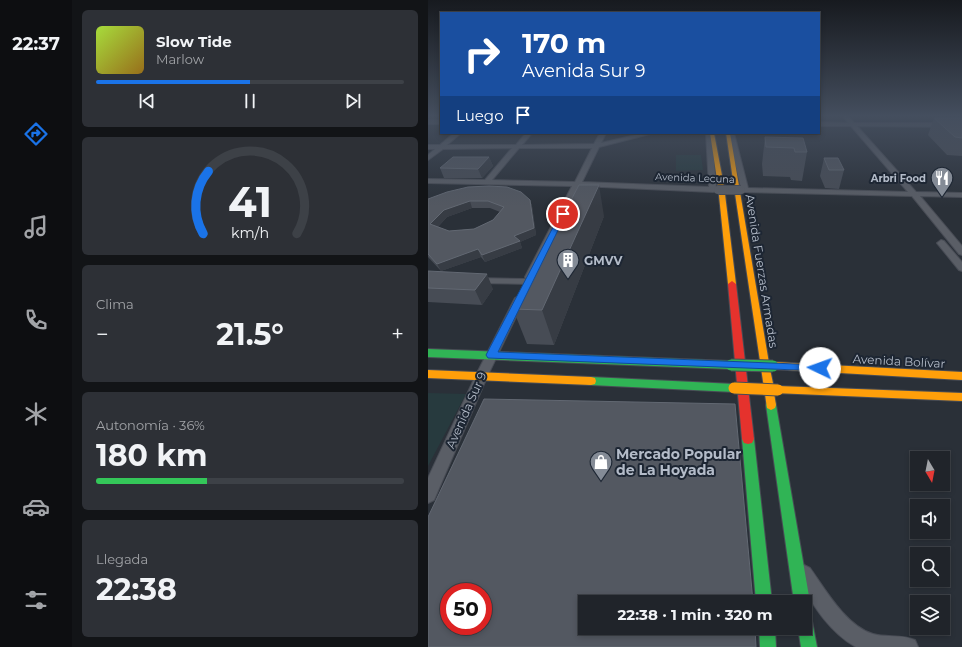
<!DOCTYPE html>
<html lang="es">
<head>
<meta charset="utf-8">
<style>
  :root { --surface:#20242a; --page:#2d3036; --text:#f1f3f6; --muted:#a2a4a8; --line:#3d4147; --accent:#1a73e8 }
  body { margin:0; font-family:Montserrat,sans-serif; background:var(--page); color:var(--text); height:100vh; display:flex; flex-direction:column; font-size:15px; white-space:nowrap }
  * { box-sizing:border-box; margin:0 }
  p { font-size:13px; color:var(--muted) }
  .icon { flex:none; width:22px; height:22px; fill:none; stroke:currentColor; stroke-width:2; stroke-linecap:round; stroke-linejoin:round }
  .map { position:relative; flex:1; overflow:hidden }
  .drawer { display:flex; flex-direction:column; gap:10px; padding:10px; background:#121417; width:356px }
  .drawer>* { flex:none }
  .hud { position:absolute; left:12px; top:12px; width:380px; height:122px; border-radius:0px; box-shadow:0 2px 6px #0003,0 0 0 1px var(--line); background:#1a4fa0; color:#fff; overflow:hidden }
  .needle { width:26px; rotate:170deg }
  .controls { position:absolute; left:482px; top:451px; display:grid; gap:8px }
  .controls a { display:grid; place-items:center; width:40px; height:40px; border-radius:0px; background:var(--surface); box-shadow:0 2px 6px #0003,0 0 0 1px var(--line); font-size:20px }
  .speed { position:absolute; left:12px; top:583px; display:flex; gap:8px; font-size:20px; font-weight:700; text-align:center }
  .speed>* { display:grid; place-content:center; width:52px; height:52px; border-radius:50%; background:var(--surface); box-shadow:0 2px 6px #0003,0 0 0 1px var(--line); line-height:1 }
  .speed .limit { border:6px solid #d22; background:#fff; color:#111 }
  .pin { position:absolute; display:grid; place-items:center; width:34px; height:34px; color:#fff; margin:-17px; border:2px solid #fff; border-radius:50%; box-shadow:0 1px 4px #0007 }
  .me { position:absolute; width:44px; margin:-22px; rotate:273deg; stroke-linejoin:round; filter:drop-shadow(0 0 3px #0008) }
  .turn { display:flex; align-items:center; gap:14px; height:84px; padding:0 16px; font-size:18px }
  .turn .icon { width:52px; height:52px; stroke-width:2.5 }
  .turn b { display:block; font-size:28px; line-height:34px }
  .then { display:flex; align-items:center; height:38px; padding:0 16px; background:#0003; gap:8px; font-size:15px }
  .big { font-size:30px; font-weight:700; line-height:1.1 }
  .drawer .card { flex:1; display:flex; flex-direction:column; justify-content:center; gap:6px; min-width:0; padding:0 14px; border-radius:6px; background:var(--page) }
  .drawer .dial { align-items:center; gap:0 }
  .dial svg { height:104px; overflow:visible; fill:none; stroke:var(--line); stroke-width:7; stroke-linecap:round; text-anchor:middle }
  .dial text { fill:var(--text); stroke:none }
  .song { display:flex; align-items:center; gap:12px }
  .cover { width:48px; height:48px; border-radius:6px; background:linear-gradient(135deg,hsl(80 70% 55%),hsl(40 70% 35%)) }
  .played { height:4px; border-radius:2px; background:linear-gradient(90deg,var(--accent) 50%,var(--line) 50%) }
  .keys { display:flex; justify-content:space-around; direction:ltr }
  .heat { display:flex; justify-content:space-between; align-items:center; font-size:22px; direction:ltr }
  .charge { height:6px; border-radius:3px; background:linear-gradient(90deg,#34c759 36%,var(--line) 0) }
  .trip { position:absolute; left:150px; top:595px; width:234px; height:40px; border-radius:0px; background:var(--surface); box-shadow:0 2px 6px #0003,0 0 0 1px var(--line); font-weight:700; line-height:40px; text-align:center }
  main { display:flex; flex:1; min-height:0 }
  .dock { display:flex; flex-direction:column; width:72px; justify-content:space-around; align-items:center; background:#0d0e11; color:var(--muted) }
  .dock .icon { width:28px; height:28px }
  .dock .on { color:var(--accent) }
  .dock b { font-size:18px; color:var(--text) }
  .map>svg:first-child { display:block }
</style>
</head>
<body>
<main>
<nav class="dock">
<b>22:37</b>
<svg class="icon on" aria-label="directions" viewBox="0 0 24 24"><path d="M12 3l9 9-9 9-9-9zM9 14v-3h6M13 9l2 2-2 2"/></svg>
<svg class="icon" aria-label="music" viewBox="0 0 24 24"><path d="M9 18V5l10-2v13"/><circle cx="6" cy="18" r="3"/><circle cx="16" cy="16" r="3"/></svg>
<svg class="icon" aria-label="phone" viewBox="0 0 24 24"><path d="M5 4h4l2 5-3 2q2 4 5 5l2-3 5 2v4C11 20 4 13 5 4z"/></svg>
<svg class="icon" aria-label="climate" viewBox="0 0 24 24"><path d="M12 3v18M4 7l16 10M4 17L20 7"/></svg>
<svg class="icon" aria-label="car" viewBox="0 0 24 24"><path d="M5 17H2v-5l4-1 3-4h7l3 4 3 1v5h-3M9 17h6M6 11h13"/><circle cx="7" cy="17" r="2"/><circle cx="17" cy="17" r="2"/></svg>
<svg class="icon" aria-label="filters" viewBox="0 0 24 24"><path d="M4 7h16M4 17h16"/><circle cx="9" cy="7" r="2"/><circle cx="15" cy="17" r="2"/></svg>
</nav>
<section class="drawer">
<div class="card">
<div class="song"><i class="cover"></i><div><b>Slow Tide</b><p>Marlow</p></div></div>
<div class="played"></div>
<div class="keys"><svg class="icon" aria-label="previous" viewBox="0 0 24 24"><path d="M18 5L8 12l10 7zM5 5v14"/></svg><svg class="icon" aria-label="pause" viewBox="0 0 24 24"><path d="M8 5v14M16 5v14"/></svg><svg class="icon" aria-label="next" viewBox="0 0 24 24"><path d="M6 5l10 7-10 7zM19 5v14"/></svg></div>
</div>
<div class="card dial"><svg viewBox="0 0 100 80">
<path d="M14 69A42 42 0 1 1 86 69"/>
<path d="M14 69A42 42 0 0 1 18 21" stroke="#1a73e8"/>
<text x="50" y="56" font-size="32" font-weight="700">41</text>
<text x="50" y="72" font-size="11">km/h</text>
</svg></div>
<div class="card"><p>Clima</p>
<div class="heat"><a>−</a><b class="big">21.5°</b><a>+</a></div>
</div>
<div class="card"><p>Autonomía · 36%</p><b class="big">180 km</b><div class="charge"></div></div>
<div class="card"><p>Llegada</p><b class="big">22:38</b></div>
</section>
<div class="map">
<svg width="534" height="647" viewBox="0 0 534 647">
  <rect width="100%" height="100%" fill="#2a3038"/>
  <path fill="#273a3e" d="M248,155H273L275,170L248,171Z
    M0,393L38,394L0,466Z"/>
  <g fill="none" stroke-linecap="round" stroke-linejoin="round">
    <g stroke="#484c55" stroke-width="2">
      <path id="street" d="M415,116H420L426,123H534V127L429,126L488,192L534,193V197L492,196L534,246V255L531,254L484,196L310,192L309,190L313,188L300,133H306L320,188L480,192L423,126H391V122L420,123Z
        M0,120H13V124H0Z
        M26,133H33L19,145H88L98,133H104L94,145L166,144L172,133H178L173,143L216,133H226L171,147L154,182L281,187L278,133H284L288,188L294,190L285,192L152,186L107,277L103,280L105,282L103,284L48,283L43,280L45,278L98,279L97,277L144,186L0,183V179L57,180L84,148L15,149L0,160V155L7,149H0V145H12ZM91,148H164L147,182L64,180Z
        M513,240L516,241L534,262V271L531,270L509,243Z
        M92,295L97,298L59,377L6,500L0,503V478L47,377L87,298Z
        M376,565L382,568C397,589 418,626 445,634C459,638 474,634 487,640L490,647H428C401,632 386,606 370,580L367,574L370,568Z"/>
    </g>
    <g stroke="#484c55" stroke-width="2">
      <path id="fast" d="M0,349L303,361L307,362L308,365L307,368L303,369L0,357Z
        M163,377L306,384L310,385L311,388L310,391L306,392L163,385L159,384L158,381L159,378Z
        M343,400L347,402L348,405L382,602L379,607L377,608V602H366L338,405L339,402Z
        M320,434L324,435L326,439L344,602H328L314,439L316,435Z
        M377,614L383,616L389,647H373L370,628H377Z
        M331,628H347L348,647H332Z"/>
    </g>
    <g stroke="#484c55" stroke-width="2">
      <path id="slow" d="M282,133H286L296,186L308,284L304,287L300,284L290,186Z
        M298,133H302L341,363L345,362L534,372V380L342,369L346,388L350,386L534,393V401L346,393L348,405L347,408L343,410L339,408Z
        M0,370L163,377L167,378L168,381L167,384L163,385L0,378Z"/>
    </g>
    <g stroke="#484c55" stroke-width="2">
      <path id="jam" d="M304,281L308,284L326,439L324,443L320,444L316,443L314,439L300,284Z"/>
    </g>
    <use href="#street" fill="#5a5e66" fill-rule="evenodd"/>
    <use href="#fast" fill="#30b455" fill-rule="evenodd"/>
    <use href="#slow" fill="#ff9f0a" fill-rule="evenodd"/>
    <use href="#jam" fill="#e5322d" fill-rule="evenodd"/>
    <g stroke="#484c55" stroke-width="10" stroke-linecap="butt">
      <path id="street-bridge" d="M290,190H313"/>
    </g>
    <g stroke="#484c55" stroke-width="13" stroke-linecap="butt">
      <path id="fast-bridge" d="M303,365L345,366"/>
    </g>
    <g stroke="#484c55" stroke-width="13" stroke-linecap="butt">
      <path id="slow-bridge" d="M306,388L350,390"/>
    </g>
    <use href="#street-bridge" stroke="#5a5e66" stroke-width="8"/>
    <use href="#fast-bridge" stroke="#30b455" stroke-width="11"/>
    <use href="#slow-bridge" stroke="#ff9f0a" stroke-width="11"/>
  </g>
  <path fill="#474c55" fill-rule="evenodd" d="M506,118H534V156L519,155L500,135Z
    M337,137L379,152L374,181L363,180L362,177L335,176L334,164Z
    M61,157L65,166L54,178H16L12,168Z
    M396,158L416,170L411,189L397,188L392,176Z
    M0,199L102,200L104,206L108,235L92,242L94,248L57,262L53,257L13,271L0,257ZM44,208H62L72,212L65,220L46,229L21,231L10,227L19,217Z
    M176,216L126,345L99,344L85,309Z
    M0,271L65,289L54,305L0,302Z"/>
  <path fill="#373c44" d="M61,157L65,166L54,178L50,169Z
    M171,185L176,216L126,345L114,310Z
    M102,200L104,206L108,235L92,242L94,248L57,262L54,255L86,236Z
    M42,201L44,208L19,217L6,231L2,224L16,210Z
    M50,249L53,257L13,271L9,264Z
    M59,274L65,289L54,305L47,290Z"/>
  <path fill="#535861" stroke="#626872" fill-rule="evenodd" d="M506,118H534V138L527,137Z
    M337,137L375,138L379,152H367L366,148L338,147Z
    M25,157H61L50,169L12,168Z
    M396,158H410L416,170H401Z
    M151,185H171L114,310L85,309Z
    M61,186L79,187L93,192L102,200L106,228L86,236L92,241L54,255L50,249L9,264L0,254V199L19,192L40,187ZM42,201H60L76,207L65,220L46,229L21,231L2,224L16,210Z
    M0,271L59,274L47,290L0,288Z
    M56,399L307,404L325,602H157V628H327L328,647H0V517ZM21,592H55V626H21Z"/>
  <linearGradient id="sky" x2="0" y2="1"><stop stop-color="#171a1f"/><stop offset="0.56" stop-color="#444e5e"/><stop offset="1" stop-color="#444e5e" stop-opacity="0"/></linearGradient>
  <rect width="534" height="207" fill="url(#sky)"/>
  <path fill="#1a73e8" stroke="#114b97" d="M133,212L138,214L70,352L392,365L397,368L395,371L60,358L58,355Z"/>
  <defs>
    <g id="restaurant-pin" transform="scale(1.15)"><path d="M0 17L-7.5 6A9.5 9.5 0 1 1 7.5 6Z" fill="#848b96" stroke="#1d2633"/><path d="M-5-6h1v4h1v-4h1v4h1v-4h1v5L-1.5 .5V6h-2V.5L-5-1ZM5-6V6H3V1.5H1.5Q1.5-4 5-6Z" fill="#fff"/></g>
    <g id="building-pin" transform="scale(1.15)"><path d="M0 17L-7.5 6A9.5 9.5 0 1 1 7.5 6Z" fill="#848b96" stroke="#1d2633"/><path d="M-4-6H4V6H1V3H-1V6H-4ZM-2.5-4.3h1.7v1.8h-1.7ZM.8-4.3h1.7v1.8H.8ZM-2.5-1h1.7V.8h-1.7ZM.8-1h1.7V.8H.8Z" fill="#fff"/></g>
    <g id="shop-pin" transform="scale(1.15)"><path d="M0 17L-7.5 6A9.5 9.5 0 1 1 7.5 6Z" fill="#848b96" stroke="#1d2633"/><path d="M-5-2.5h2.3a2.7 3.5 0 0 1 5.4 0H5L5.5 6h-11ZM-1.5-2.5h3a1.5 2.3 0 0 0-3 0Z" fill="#fff"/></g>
  </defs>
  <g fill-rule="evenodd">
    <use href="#restaurant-pin" x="514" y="178"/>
    <use href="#building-pin" x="140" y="260"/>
    <use href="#shop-pin" x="173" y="462"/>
  </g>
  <g text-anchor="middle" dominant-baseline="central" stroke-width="4" stroke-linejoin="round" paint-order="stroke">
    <g font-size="10" fill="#b4bcc9" stroke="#1d2633">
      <text transform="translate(267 178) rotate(2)">Avenida Lecuna</text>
    </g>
    <g font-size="10" font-weight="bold" fill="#b4bcc9" stroke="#1d2633" text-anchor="end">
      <text x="498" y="178">Arbri Food</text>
    </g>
    <g font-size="12" font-weight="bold" fill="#b4bcc9" stroke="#1d2633" text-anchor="start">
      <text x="156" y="260">GMVV</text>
    </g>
    <g font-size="12" fill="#b4bcc9" stroke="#1d2633">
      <text transform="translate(334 271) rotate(81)">Avenida Fuerzas Armadas</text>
      <text transform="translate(471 361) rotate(3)">Avenida Bolívar</text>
      <text transform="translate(38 410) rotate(-66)">Avenida Sur 9</text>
    </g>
    <g font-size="14" font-weight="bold" fill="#b4bcc9" stroke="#1d2633" text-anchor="start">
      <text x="188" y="454">Mercado Popular<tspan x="188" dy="16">de La Hoyada</tspan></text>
    </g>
  </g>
</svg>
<div class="controls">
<a><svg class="needle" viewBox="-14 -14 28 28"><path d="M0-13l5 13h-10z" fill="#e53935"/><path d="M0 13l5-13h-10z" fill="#a2a4a8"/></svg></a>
<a><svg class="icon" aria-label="sound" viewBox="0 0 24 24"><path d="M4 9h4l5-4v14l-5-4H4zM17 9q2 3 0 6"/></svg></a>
<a><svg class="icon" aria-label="search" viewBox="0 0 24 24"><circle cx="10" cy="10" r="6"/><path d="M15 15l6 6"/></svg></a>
<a><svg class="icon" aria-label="layers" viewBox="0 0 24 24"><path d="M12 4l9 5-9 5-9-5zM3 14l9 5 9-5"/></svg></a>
</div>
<div class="speed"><div class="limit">50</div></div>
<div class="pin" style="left:135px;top:214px;background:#d93025"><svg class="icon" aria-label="arrive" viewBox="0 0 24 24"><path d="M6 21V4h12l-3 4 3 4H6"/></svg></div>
<svg class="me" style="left:392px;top:368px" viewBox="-20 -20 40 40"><circle r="19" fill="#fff"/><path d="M0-13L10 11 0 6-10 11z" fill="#1a73e8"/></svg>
<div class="trip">22:38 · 1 min · 320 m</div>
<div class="hud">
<div class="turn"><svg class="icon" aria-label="right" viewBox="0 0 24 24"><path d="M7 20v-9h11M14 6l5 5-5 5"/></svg><div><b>170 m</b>Avenida Sur 9</div></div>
<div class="then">Luego<svg class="icon" aria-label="arrive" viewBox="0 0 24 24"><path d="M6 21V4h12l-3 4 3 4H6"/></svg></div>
</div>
</div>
</main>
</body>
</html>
